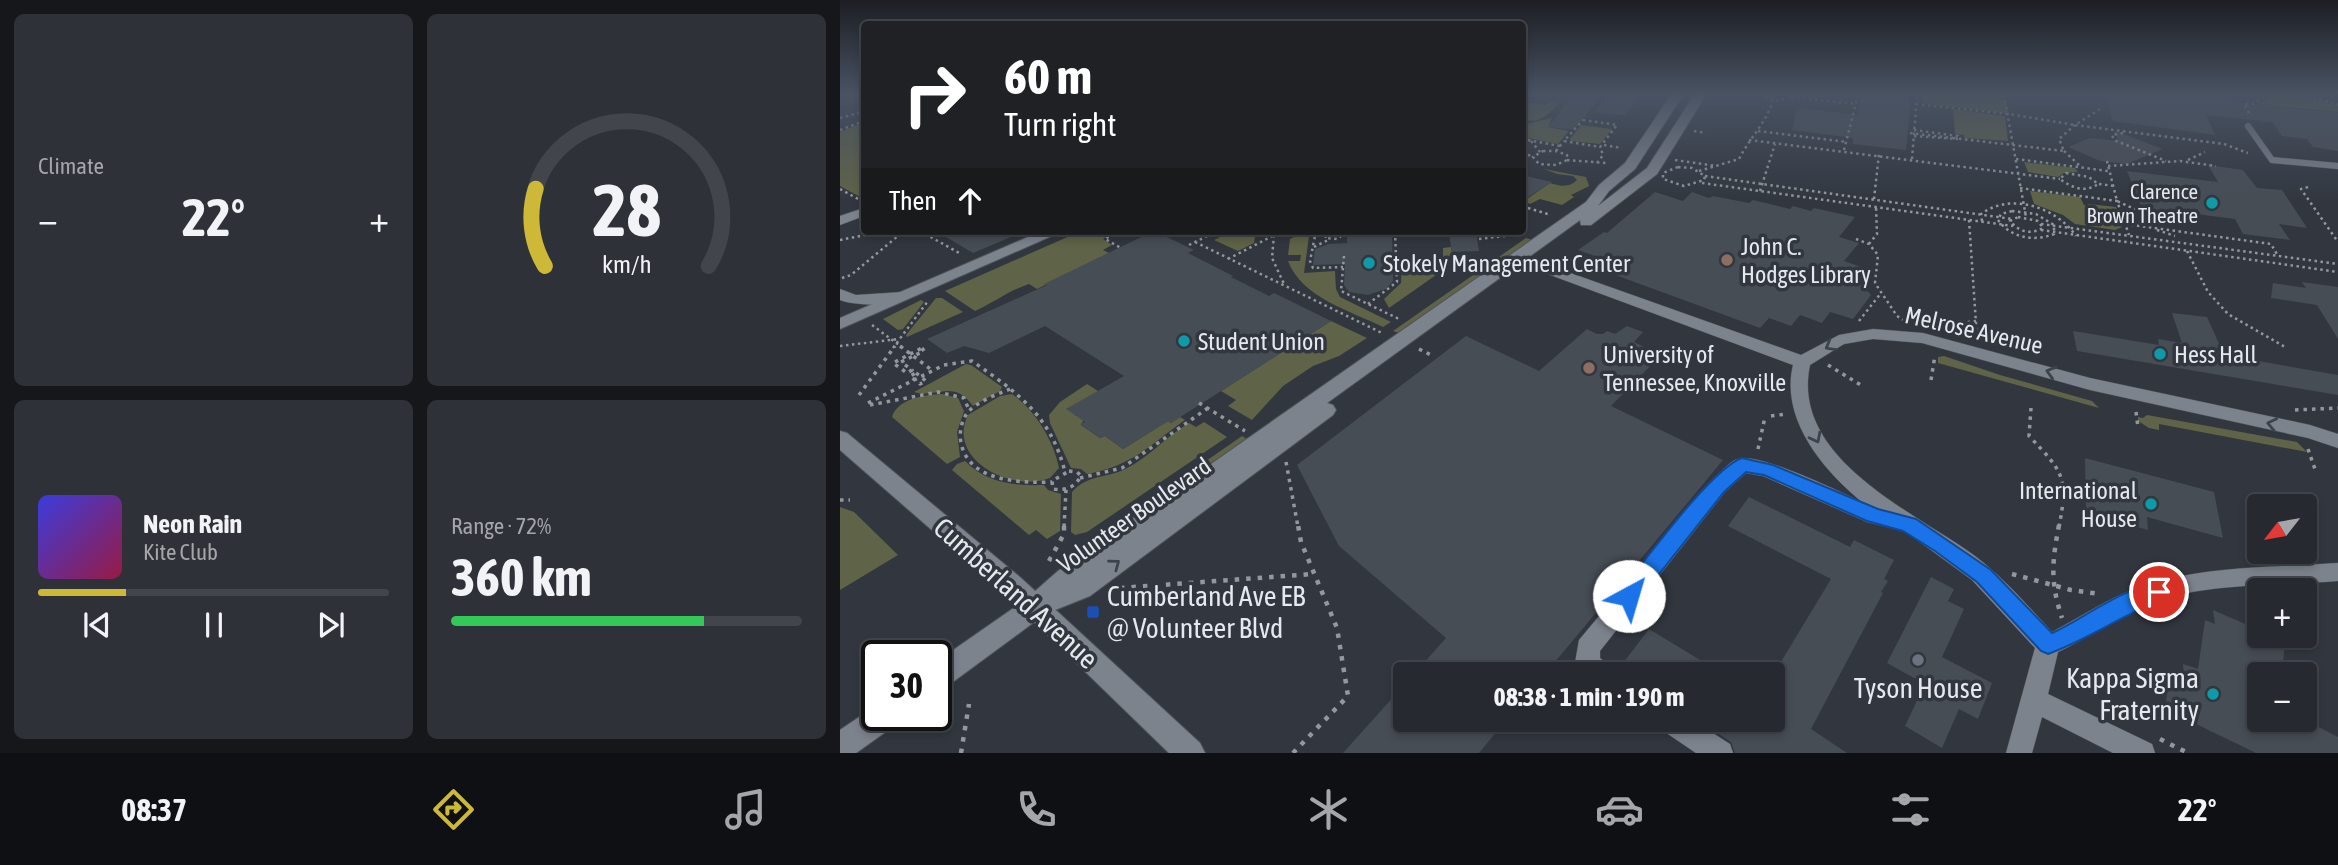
<!DOCTYPE html>
<html lang="en">
<head>
<meta charset="utf-8">
<style>
  :root { --surface:#26292f; --page:#2e3137; --text:#f1f3f6; --muted:#a4a6aa; --line:#42454b; --accent:#ceb837 }
  body { margin:0; font-family:"Asap Condensed",sans-serif; background:var(--page); color:var(--text); height:100vh; display:flex; flex-direction:column; font-size:26px; white-space:nowrap }
  * { box-sizing:border-box; margin:0 }
  p { font-size:23px; color:var(--muted) }
  .icon { flex:none; width:38px; height:38px; fill:none; stroke:currentColor; stroke-width:2; stroke-linecap:round; stroke-linejoin:round }
  .map { position:relative; flex:1; overflow:hidden }
  .sheet { display:flex; flex-direction:column; gap:14px; padding:14px; background:#15171a; width:840px }
  .sheet>* { flex:none }
  .hud { position:absolute; left:21px; top:21px; width:665px; height:214px; border-radius:7px; box-shadow:0 4px 10px #0003,0 0 0 2px var(--line); background:#202124; color:#fff; overflow:hidden }
  .needle { width:46px; rotate:239deg }
  .controls { position:absolute; left:1407px; top:494px; display:grid; gap:14px }
  .controls a { display:grid; place-items:center; width:70px; height:70px; border-radius:7px; background:var(--surface); box-shadow:0 4px 10px #0003,0 0 0 2px var(--line); font-size:35px }
  .speed { position:absolute; left:21px; top:640px; display:flex; gap:14px; font-size:35px; font-weight:700; text-align:center }
  .speed>* { display:grid; place-content:center; width:91px; height:91px; border-radius:50%; background:var(--surface); box-shadow:0 4px 10px #0003,0 0 0 2px var(--line); line-height:1 }
  .speed .limit { border:4px solid #111; border-radius:10px; background:#fff; color:#111 }
  .pin { position:absolute; display:grid; place-items:center; width:60px; height:60px; color:#fff; margin:-30px; border:4px solid #fff; border-radius:50%; box-shadow:0 2px 7px #0007 }
  .me { position:absolute; width:77px; margin:-38px; rotate:39deg; stroke-linejoin:round; filter:drop-shadow(0 0 5px #0008) }
  .turn { display:flex; align-items:center; gap:24px; height:147px; padding:0 28px; font-size:32px }
  .turn .icon { width:91px; height:91px; stroke-width:2.5 }
  .turn b { display:block; font-size:49px; line-height:60px }
  .then { display:flex; align-items:center; height:66px; padding:0 28px; background:#0003; gap:14px; font-size:26px }
  .big { font-size:52px; font-weight:700; line-height:1.1 }
  .sheet .card { flex:1; display:flex; flex-direction:column; justify-content:center; gap:10px; min-width:0; padding:0 24px; border-radius:10px; background:var(--page) }
  .sheet .dial { align-items:center; gap:0 }
  .dial svg { height:182px; overflow:visible; fill:none; stroke:var(--line); stroke-width:7; stroke-linecap:round; text-anchor:middle }
  .dial text { fill:var(--text); stroke:none }
  .song { display:flex; align-items:center; gap:21px }
  .cover { width:84px; height:84px; border-radius:10px; background:linear-gradient(135deg,hsl(240 70% 55%),hsl(340 70% 35%)) }
  .played { height:7px; border-radius:4px; background:linear-gradient(90deg,var(--accent) 25%,var(--line) 25%) }
  .keys { display:flex; justify-content:space-around; direction:ltr }
  .heat { display:flex; justify-content:space-between; align-items:center; font-size:38px; direction:ltr }
  .charge { height:10px; border-radius:5px; background:linear-gradient(90deg,#34c759 72%,var(--line) 0) }
  .sheet .tiles { flex:1; display:grid; gap:14px; grid-template-columns:repeat(2,1fr) }
  .trip { position:absolute; left:553px; top:662px; width:392px; height:70px; border-radius:7px; background:var(--surface); box-shadow:0 4px 10px #0003,0 0 0 2px var(--line); font-weight:700; line-height:70px; text-align:center }
  .tabs { display:flex; height:112px; justify-content:space-around; align-items:center; background:#0f1013; color:var(--muted) }
  .tabs .icon { width:49px; height:49px }
  .tabs .selected { color:var(--accent) }
  .tabs b { font-size:32px; color:var(--text) }
  main { display:flex; flex:1; min-height:0 }
  .map>svg:first-child { display:block }
</style>
</head>
<body>
<main>
<section class="sheet">
<div class="tiles">
<div class="card"><p>Climate</p>
<div class="heat"><a>−</a><b class="big">22°</b><a>+</a></div>
</div>
<div class="card dial"><svg viewBox="0 0 100 80">
<path d="M14 69A42 42 0 1 1 86 69"/>
<path d="M14 69A42 42 0 0 1 10 35" stroke="#ceb837"/>
<text x="50" y="56" font-size="32" font-weight="700">28</text>
<text x="50" y="72" font-size="11">km/h</text>
</svg></div>
<div class="card">
<div class="song"><i class="cover"></i><div><b>Neon Rain</b><p>Kite Club</p></div></div>
<div class="played"></div>
<div class="keys"><svg class="icon" aria-label="previous" viewBox="0 0 24 24"><path d="M18 5L8 12l10 7zM5 5v14"/></svg><svg class="icon" aria-label="pause" viewBox="0 0 24 24"><path d="M8 5v14M16 5v14"/></svg><svg class="icon" aria-label="next" viewBox="0 0 24 24"><path d="M6 5l10 7-10 7zM19 5v14"/></svg></div>
</div>
<div class="card"><p>Range · 72%</p><b class="big">360 km</b><div class="charge"></div></div>
</div>
</section>
<div class="map">
<svg width="1498" height="753" viewBox="0 0 1498 753">
  <rect width="100%" height="100%" fill="#32373f"/>
  <path fill="#5f6347" d="M1083,95H1164L1169,114L1083,103Z
    M1432,95H1460L1498,105V112L1419,104Z
    M710,101L720,102C708,115 699,125 683,119V102L705,105Z
    M1113,109L1165,116L1168,141L1124,138V135L1115,134Z
    M712,118L708,127L729,131L718,144L683,137L682,125Z
    M24,122V199L0,186V132Z
    M741,125L772,129L760,144L731,141L730,139Z
    M1184,162L1235,168L1238,172L1224,173L1218,177L1188,172Z
    M704,169L746,177L749,186L731,195L734,197L722,205L700,199L690,204L684,201L710,183C719,186 729,188 737,180L733,176L717,174Z
    M1190,191L1240,197L1244,205L1247,206L1248,204L1276,207L1282,227L1275,230L1235,224L1223,215L1194,204Z
    M241,231H276L263,239L272,245L263,250L269,253L197,289L189,284C168,291 155,302 135,311L105,291Z
    M416,231L414,243L398,251L374,240L391,232Z
    M462,233L469,236L464,273L495,271L496,289L500,297L551,322L543,327C511,311 462,298 448,261H460L461,255H448L450,239Z
    M686,238L692,240L559,333L553,331Z
    M611,247L612,252H615L616,261L549,308L544,299L561,283L562,262L603,257V248Z
    M96,298H102L123,312L67,337L66,335Z
    M81,300L84,302L63,329L58,330L43,319Z
    M491,321L527,338L499,356L473,366L443,386L412,420L388,406L396,400L381,391Z
    M1104,356L1160,375L1252,401L1259,408L1098,363V357Z
    M126,364L131,365L162,387L160,391L133,406C113,378 97,399 74,392Z
    M247,384L258,391L241,425L260,438L265,436L283,449L328,421L331,423L340,417L345,420C308,446 294,465 247,474L241,469L231,468L210,423L209,415L220,402Z
    M102,394L118,398L124,411L117,432L120,457L107,464L52,417C58,398 85,395 102,394Z
    M172,394C195,410 214,441 219,468L210,478C171,493 106,459 128,415L160,396Z
    M1307,415L1457,442L1467,452L1319,424V430L1309,428L1298,421V417L1303,418Z
    M364,422L387,437L247,532L235,535L231,532L232,492C246,476 262,478 281,471C307,460 325,437 349,423L356,427Z
    M402,436L407,439L240,556L235,552Z
    M125,461C146,483 175,486 204,485L208,490L221,494L220,531L207,539L196,530L189,535L112,470L117,464Z
    M0,507L14,512L58,555L0,590Z"/>
  <path fill="#474d55" d="M739,95L760,98L734,130L708,127L732,96Z
    M768,95H800L785,116L754,112Z
    M1022,95H1071L1066,150L1013,144V138L952,130L956,111L959,108L1018,115Z
    M1265,95H1390L1396,102L1498,113V151L1473,147L1467,139L1442,136L1432,122L1366,115L1375,135L1273,121Z
    M1275,131L1323,149L1287,164L1260,161L1228,147L1250,138L1278,141Z
    M1368,165L1403,170L1417,188L1442,190L1467,228L1439,224L1450,240L1403,234L1395,219L1340,212L1343,218L1319,215L1316,209L1301,206L1287,171L1378,182Z
    M682,175L712,182L682,201Z
    M815,192L843,201L852,192L869,198L873,196L909,203L913,200L950,209L953,206L971,211L974,208L1015,217L999,237L1019,243L1004,261L1024,268L1016,278L1031,295L1013,319L990,312L982,323L960,315L951,326L929,318L920,328L759,269L769,261L738,250L764,232L767,233Z
    M96,231H185L133,253Z
    M314,231L354,250L348,253L393,276L391,277L429,296L434,293L491,321L331,423L328,421L283,449L265,436L260,438L240,424L245,422L226,409L284,376L205,326L149,353L124,346L107,353L87,339L207,285L204,284Z
    M507,231H552L553,281L546,289L528,295L509,292L504,285L505,264L473,265L475,249L488,244L507,243Z
    M636,232L639,251L612,252L609,234Z
    M1462,282L1498,287V339L1477,305L1431,298L1433,283L1466,288Z
    M1332,313L1367,317L1384,355L1498,375V395L1237,351L1233,331L1319,345L1318,339L1342,343Z
    M787,326L803,332L794,342L821,355L771,406L883,460L705,674H574L606,638L499,546L457,465L626,336L699,371L747,329L757,334H763L767,331L775,334Z
    M1245,458L1374,492L1383,538L1307,517L1308,530L1246,512Z
    M909,497L1010,547L1014,540L1054,560L1044,579L1048,581L1041,592L1043,593L971,729L1007,753H895L891,742L856,719H933V675L991,579L888,526Z
    M1091,577L1114,589L1108,601L1124,609L1102,657L1152,683L1138,719L1119,709L1102,748L1065,726L1085,684L1047,663Z
    M1373,610L1419,630V635H1431L1445,641L1442,674H1419V719H1463L1498,737V753H1416L1325,709L1330,671L1344,679L1343,664L1358,669L1365,620L1375,624Z
    M809,629L883,674H790L780,667Z
    M565,684V719H667L639,753H503Z"/>
  <g fill="none" stroke-linecap="round" stroke-linejoin="round">
    <g stroke="#4e545a" stroke-width="7">
      <path id="service" d="M1408,126L1432,160L1498,166"/>
    </g>
    <g stroke="#4e545a" stroke-width="1">
      <path id="minor" d="M24,208V216L0,225V216Z
        M691,259L961,355L999,335L1033,329L1083,333L1250,378L1470,425L1498,434V448L1468,438L1250,390L1082,343L1033,339L1004,344L970,365C950,459 1075,512 1135,556C1164,578 1188,606 1212,632C1237,619 1261,603 1287,592C1354,565 1428,568 1498,563V581C1435,586 1364,582 1304,605C1274,618 1248,638 1218,652L1208,694L1312,744L1315,753H1273L1202,717L1192,753H1166L1195,648L1132,580L1065,531L1027,522L923,476L906,473L885,492L760,651V658L770,666L773,674H742L735,663L739,640L871,482C878,475 886,465 895,460C914,449 1000,492 1022,502C983,470 940,419 953,365L686,266L684,263Z
        M0,289L16,295L62,292L70,297C59,307 14,306 0,300Z
        M815,719H851L890,744L893,753H856L819,728Z"/>
    </g>
    <g stroke="#4e545a" stroke-width="2">
      <path id="tertiary" d="M831,95H843L795,169L769,191L758,206L807,168L854,95H866L817,174L751,225H741L740,220L487,403L493,405L496,410L493,415L250,596L205,614L106,687L96,691V662L185,600L218,571L746,202L759,185L785,163Z
        M202,231H223L0,329V318Z
        M37,705V716H58L54,726L16,753H0V730Z"/>
    </g>
    <g stroke="#4e545a" stroke-width="2">
      <path id="secondary" d="M0,431L7,433L181,578L360,743L365,753H329L163,592L0,450Z"/>
    </g>
    <path stroke="#93989e" stroke-width="2.5" stroke-dasharray="2.5 3.5" stroke-linecap="butt" d="M919,95L935,101L951,97
      M1164,95L1186,217
      M1462,95L1498,104
      M951,97L1016,104
      M1076,104L1169,114L1235,125
      M1260,109L1235,125L1384,144L1408,153
      M24,112L18,113L24,116
      M1409,113L1404,104H1412L1427,95
      M0,118L18,113
      M743,120L777,125L760,147L724,141Z
      M0,130L24,121
      M1074,130L1118,136V139
      M854,131L866,133
      M918,131L1007,142
      M1283,133L1272,135L1274,140L1326,161
      M1074,136L1118,139
      M1113,138L1224,151L1219,139L1235,125
      M682,139L720,146
      M909,140L1220,179
      M691,141L700,152
      M764,145L782,148
      M1004,150L1018,95
      M703,151H716L727,155V160L716,165L699,164L693,157Z
      M716,151L724,141
      M1224,151L1240,166
      M682,154L694,156
      M1072,159L1077,95
      M1176,159L1268,171
      M727,160L767,163
      M835,160L876,166
      M1348,160L1365,152
      M1267,161L1277,201L1310,216L1359,223
      M757,163L763,155L760,147
      M1268,166L1340,161L1376,166
      M838,167L852,168L865,176L864,180L844,186L823,179V173Z
      M859,171L899,159C911,136 924,126 933,101
      M1226,173L1249,177L1258,184C1245,193 1232,188 1220,179Z
      M865,176L1172,219
      M862,183L1173,226
      M1259,184L1274,186
      M1468,187L1461,189L1498,242
      M1180,188L1277,201L1289,235
      M0,189L20,200
      M920,191L935,144
      M1034,199L1039,154
      M688,208L711,215
      M1172,211L1196,214L1214,225V234C1194,242 1171,238 1158,220L1161,214Z
      M1178,217L1198,221L1203,228C1191,235 1179,232 1170,221Z
      M1129,220L1137,338
      M1142,221L1141,214C1171,192 1216,207 1236,236
      M1201,224L1498,264
      M1285,224L1431,244L1438,256
      M1201,230L1498,272
      M1317,230L1335,236
      M80,231L121,254
      M279,231L265,239L281,248
      M476,231L470,261L473,268L503,267
      M498,232L502,235L498,239L485,238L487,234Z
      M434,235L432,258L445,286
      M639,239L682,234
      M1016,239L1029,244L1038,255L1035,283L1057,316L1065,321
      M0,240L45,231
      M355,242L542,333
      M1029,244L1037,234L1036,207
      M349,245L377,231
      M474,247L488,240
      M1347,251L1368,292L1388,314L1445,347
      M504,256L501,291L561,320
      M388,259L442,231
      M2,278L11,275L64,231
      M528,304L557,282L555,231
      M1019,321L1041,293
      M32,325L63,348
      M1098,326L1136,321
      M0,346L59,339
      M53,348L88,301"/>
    <path stroke="#93989e" stroke-width="3.5" stroke-dasharray="3.5 5" stroke-linecap="butt" d="M60,346L93,371
      M82,348L84,351L61,362L72,370L67,373L53,363Z
      M579,349L591,355
      M988,365L1024,387
      M76,373L86,381L80,384L70,376Z
      M1091,380L1095,355
      M170,389C156,395 138,401 128,412C121,421 119,433 121,443C129,482 180,483 212,482
      M19,395L55,346
      M28,403L104,365L132,361C178,393 211,416 225,472
      M359,403L405,431
      M30,405L98,392L124,398L129,410
      M1191,408L1189,436C1222,471 1229,476 1219,527
      M1455,410L1498,408
      M1296,412L1298,427
      M931,416L946,414
      M918,449L925,417
      M1468,449L1476,472
      M446,462L458,527
      M229,471L237,472L241,476C235,487 226,491 213,489L212,481Z
      M240,478L282,468L368,408
      M0,500H10
      M224,527L226,490"/>
    <path stroke="#93989e" stroke-width="4.5" stroke-dasharray="4.5 7" stroke-linecap="butt" d="M1219,525C1212,562 1210,582 1222,618
      M209,561L224,534V525
      M1172,574L1231,590L1260,594
      M280,588L473,574
      M1320,739L1348,753
      M121,753L129,704
      M453,753L508,696L497,628L461,542L458,525"/>
    <use href="#service" stroke="#7d838d" stroke-width="6"/>
    <use href="#minor" fill="#7d838d" fill-rule="evenodd"/>
    <use href="#tertiary" fill="#7d838d" fill-rule="evenodd"/>
    <use href="#secondary" fill="#7d838d" fill-rule="evenodd"/>
    <path stroke="#93989e" stroke-width="2.5" stroke-dasharray="2.5 3.5" stroke-linecap="butt" d="M1070,133L1113,138"/>
  </g>
  <defs><path id="oneway-chevron" d="M-2-3.5L2.5 0L-2 3.5" fill="none" stroke-width="1.6" stroke-linecap="round" stroke-linejoin="round" transform="scale(1.75)"/></defs>
  <g stroke="#3d424b">
    <use href="#oneway-chevron" transform="translate(990 346) rotate(150)"/>
    <use href="#oneway-chevron" transform="translate(1211 372) rotate(-164)"/>
    <use href="#oneway-chevron" transform="translate(1432 424) rotate(-168)"/>
    <use href="#oneway-chevron" transform="translate(976 438) rotate(63)"/>
    <use href="#oneway-chevron" transform="translate(275 564) rotate(-37)"/>
  </g>
  <linearGradient id="sky" x2="0" y2="1"><stop stop-color="#1c1e23"/><stop offset="0.47" stop-color="#495363"/><stop offset="1" stop-color="#495363" stop-opacity="0"/></linearGradient>
  <rect width="1498" height="200" fill="url(#sky)"/>
  <path fill="#1a73e8" stroke="#114b97" stroke-width="2" d="M902,458L933,465L1038,509L1076,519L1151,570L1212,633C1239,622 1298,576 1326,586L1329,592L1326,598C1285,613 1250,639 1208,654L1201,651L1137,582L1095,551L1063,531L1027,521L924,475L906,472L884,492L797,602L789,605L782,602L779,596L782,589C805,561 872,468 902,458Z"/>
  <g fill="#0f9aa8" stroke="#32373f" stroke-width="2.5">
    <circle cx="1372" cy="203" r="7"/>
    <circle cx="529" cy="263" r="7"/>
    <circle cx="344" cy="341" r="7"/>
    <circle cx="1320" cy="354" r="7"/>
    <circle cx="1311" cy="504" r="7"/>
    <circle cx="1373" cy="694" r="7"/>
  </g>
  <g fill="#8d6e63" stroke="#32373f" stroke-width="2.5">
    <circle cx="887" cy="260" r="7"/>
    <circle cx="749" cy="368" r="7"/>
  </g>
  <rect fill="#1a4fb4" stroke="#32373f" stroke-width="2.5" x="246" y="605" width="14" height="14" rx="3.5"/>
  <circle fill="#6b7280" stroke="#32373f" stroke-width="2.5" cx="1078" cy="660" r="7"/>
  <g text-anchor="middle" dominant-baseline="central" stroke-width="7" stroke-linejoin="round" paint-order="stroke">
    <g font-size="21" fill="#e5e9ee" stroke="#32373f" text-anchor="end">
      <text x="1358" y="191">Clarence<tspan x="1358" dy="24">Brown Theatre</tspan></text>
    </g>
    <g font-size="24" fill="#e5e9ee" stroke="#32373f" text-anchor="start">
      <text x="901" y="246">John C.<tspan x="901" dy="28">Hodges Library</tspan></text>
      <text x="543" y="263">Stokely Management Center</text>
      <text x="358" y="341">Student Union</text>
      <text x="763" y="354">University of<tspan x="763" dy="28">Tennessee, Knoxville</tspan></text>
      <text x="1334" y="354">Hess Hall</text>
      <text x="1297" y="490" text-anchor="end">International<tspan x="1297" dy="28">House</tspan></text>
    </g>
    <g font-size="24" fill="#e5e9ee" stroke="#32373f">
      <text transform="translate(1134 330) rotate(13)">Melrose Avenue</text>
      <text transform="translate(294 515) rotate(-35)">Volunteer Boulevard</text>
    </g>
    <g font-size="28" fill="#e5e9ee" stroke="#32373f">
      <text transform="translate(176 593) rotate(42)">Cumberland Avenue</text>
    </g>
    <g font-size="28" fill="#e5e9ee" stroke="#32373f" text-anchor="start">
      <text x="267" y="596">Cumberland Ave EB<tspan x="267" dy="32">@ Volunteer Blvd</tspan></text>
      <text x="1359" y="678" text-anchor="end">Kappa Sigma<tspan x="1359" dy="32">Fraternity</tspan></text>
      <text x="1078" y="688" text-anchor="middle">Tyson House</text>
    </g>
  </g>
</svg>
<div class="controls">
<a><svg class="needle" viewBox="-14 -14 28 28"><path d="M0-13l5 13h-10z" fill="#e53935"/><path d="M0 13l5-13h-10z" fill="#a4a6aa"/></svg></a>
<a>+</a>
<a>−</a>
</div>
<div class="speed"><div class="limit">30</div></div>
<div class="pin" style="left:1319px;top:592px;background:#d93025"><svg class="icon" aria-label="arrive" viewBox="0 0 24 24"><path d="M6 21V4h12l-3 4 3 4H6"/></svg></div>
<svg class="me" style="left:789px;top:596px" viewBox="-20 -20 40 40"><circle r="19" fill="#fff"/><path d="M0-13L10 11 0 6-10 11z" fill="#1a73e8"/></svg>
<div class="trip">08:38 · 1 min · 190 m</div>
<div class="hud">
<div class="turn"><svg class="icon" aria-label="right" viewBox="0 0 24 24"><path d="M7 20v-9h11M14 6l5 5-5 5"/></svg><div><b>60 m</b>Turn right</div></div>
<div class="then">Then<svg class="icon" aria-label="ahead" viewBox="0 0 24 24"><path d="M12 20V5M6 11l6-6 6 6"/></svg></div>
</div>
</div>
</main>
<nav class="tabs">
<b>08:37</b>
<svg class="icon selected" aria-label="directions" viewBox="0 0 24 24"><path d="M12 3l9 9-9 9-9-9zM9 14v-3h6M13 9l2 2-2 2"/></svg>
<svg class="icon" aria-label="music" viewBox="0 0 24 24"><path d="M9 18V5l10-2v13"/><circle cx="6" cy="18" r="3"/><circle cx="16" cy="16" r="3"/></svg>
<svg class="icon" aria-label="phone" viewBox="0 0 24 24"><path d="M5 4h4l2 5-3 2q2 4 5 5l2-3 5 2v4C11 20 4 13 5 4z"/></svg>
<svg class="icon" aria-label="climate" viewBox="0 0 24 24"><path d="M12 3v18M4 7l16 10M4 17L20 7"/></svg>
<svg class="icon" aria-label="car" viewBox="0 0 24 24"><path d="M5 17H2v-5l4-1 3-4h7l3 4 3 1v5h-3M9 17h6M6 11h13"/><circle cx="7" cy="17" r="2"/><circle cx="17" cy="17" r="2"/></svg>
<svg class="icon" aria-label="filters" viewBox="0 0 24 24"><path d="M4 7h16M4 17h16"/><circle cx="9" cy="7" r="2"/><circle cx="15" cy="17" r="2"/></svg>
<b>22°</b>
</nav>
</body>
</html>
